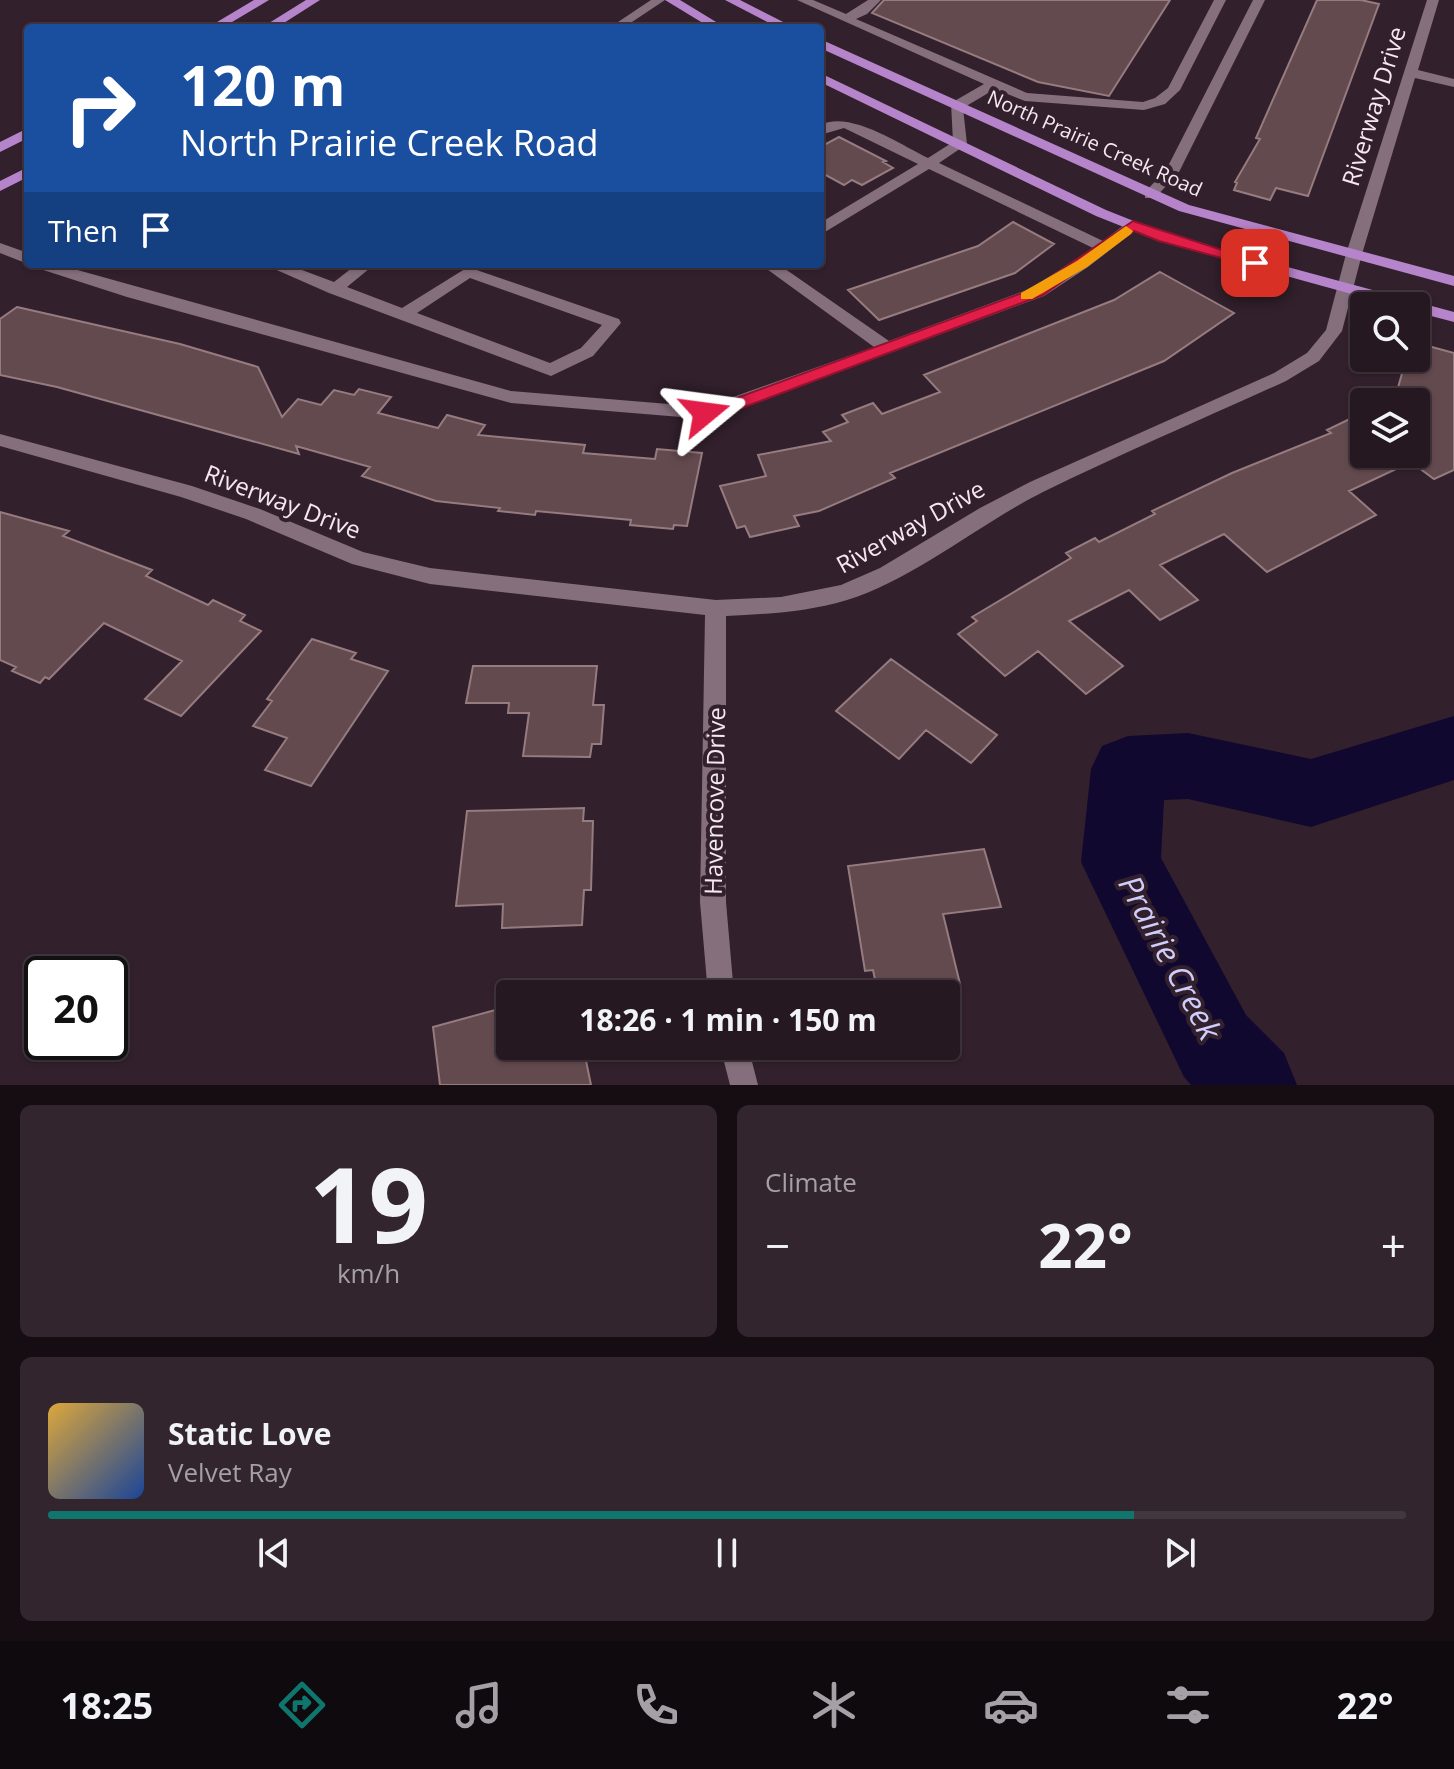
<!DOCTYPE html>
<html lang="en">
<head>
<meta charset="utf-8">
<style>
  :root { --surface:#261821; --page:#32252e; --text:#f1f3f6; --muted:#a4a0a5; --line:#42373f; --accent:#0f766e }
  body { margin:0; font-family:"Open Sans",sans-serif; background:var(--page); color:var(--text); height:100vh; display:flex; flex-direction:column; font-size:30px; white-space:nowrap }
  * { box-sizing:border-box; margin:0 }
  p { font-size:26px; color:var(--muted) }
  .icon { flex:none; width:44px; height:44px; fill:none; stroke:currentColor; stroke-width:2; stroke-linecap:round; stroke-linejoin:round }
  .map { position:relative; height:1085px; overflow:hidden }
  .details { display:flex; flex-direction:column; gap:20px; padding:20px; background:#150d12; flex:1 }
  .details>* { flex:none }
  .guide { position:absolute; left:24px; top:24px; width:800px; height:244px; border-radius:8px; box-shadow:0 2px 6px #0004,0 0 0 2px var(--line); background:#1a4fa0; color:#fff; overflow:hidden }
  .buttons { position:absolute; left:1350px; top:292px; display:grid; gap:16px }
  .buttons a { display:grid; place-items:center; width:80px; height:80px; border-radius:8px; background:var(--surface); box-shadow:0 2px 6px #0004,0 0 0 2px var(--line); font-size:40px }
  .speed { position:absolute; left:24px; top:956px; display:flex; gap:16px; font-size:40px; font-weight:700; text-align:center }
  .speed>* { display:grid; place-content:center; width:104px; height:104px; border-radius:50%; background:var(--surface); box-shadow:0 2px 6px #0004,0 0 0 2px var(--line); line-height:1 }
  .speed .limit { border:4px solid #111; border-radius:12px; background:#fff; color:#111 }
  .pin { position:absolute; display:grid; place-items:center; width:68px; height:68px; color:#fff; margin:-34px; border-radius:16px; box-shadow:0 4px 12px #0006 }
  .me { position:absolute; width:88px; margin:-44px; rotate:74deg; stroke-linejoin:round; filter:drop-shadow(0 0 6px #0008) }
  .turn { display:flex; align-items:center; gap:28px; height:168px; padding:0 24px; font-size:36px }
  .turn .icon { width:104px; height:104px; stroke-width:2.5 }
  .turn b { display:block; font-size:56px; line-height:68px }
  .then { display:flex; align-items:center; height:76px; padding:0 24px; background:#0003; gap:16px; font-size:30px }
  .big { font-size:60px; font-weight:700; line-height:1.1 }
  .details .widget { flex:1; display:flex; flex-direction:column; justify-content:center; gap:12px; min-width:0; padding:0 28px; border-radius:12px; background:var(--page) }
  .details .dial { align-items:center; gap:0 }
  .dial b { font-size:104px; line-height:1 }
  .song { display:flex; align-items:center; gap:24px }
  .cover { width:96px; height:96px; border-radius:12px; background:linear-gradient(135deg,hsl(40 70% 55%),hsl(220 70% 35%)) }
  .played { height:8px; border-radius:4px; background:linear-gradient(90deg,var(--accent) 80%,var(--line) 80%) }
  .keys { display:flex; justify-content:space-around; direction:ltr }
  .heat { display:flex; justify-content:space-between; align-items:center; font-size:44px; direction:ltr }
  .details .tiles { flex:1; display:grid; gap:20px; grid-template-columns:1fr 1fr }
  .widget:last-child { grid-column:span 2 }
  .trip { position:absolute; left:496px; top:980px; width:464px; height:80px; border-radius:8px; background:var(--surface); box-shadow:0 2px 6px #0004,0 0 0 2px var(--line); font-weight:700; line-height:80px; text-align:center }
  .tab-bar { display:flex; height:128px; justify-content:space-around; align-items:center; background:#0f0a0d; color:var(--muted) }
  .tab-bar .icon { width:56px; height:56px }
  .tab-bar .on { color:var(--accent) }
  .tab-bar b { font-size:36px; color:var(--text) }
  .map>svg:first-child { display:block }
</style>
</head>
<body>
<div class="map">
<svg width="1454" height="1085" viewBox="0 0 1454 1085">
  <rect width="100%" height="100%" fill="#32202c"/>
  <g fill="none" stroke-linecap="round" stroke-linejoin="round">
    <path fill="#110830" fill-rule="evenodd" d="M1454,716V780L1311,827L1188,799L1164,800L1161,858L1246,1015L1284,1053L1297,1085H1191L1184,1077L1081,862L1091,769L1102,746L1128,736L1188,733L1311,759Z"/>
  </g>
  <path fill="#634a4e" stroke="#967b7f" stroke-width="2" d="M884,0H1170L1109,96L1038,82L872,13Z
    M1317,0H1361L1379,4L1308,196L1276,188L1270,200L1234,190L1237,183L1235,182L1260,139L1256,138Z
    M839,137L886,161L883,162L893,168L862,185L852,180L844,185L820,172V147Z
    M1013,222L1054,244L1015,273L879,320L848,290L978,246Z
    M1160,272L1234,313L1164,361L890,473L895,478L819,511L794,516L799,526L750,537L745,526L737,528L720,486L766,476L758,455L831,441L823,432L848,422L842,415L873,403L882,414L940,392L924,375L1114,300Z
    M17,307L180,344L258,367L282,417L298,399L321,405L334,390L354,395L359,389L391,397L378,413L438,428L447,415L485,425L478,435L585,445L583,453L655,459L657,449L702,453L687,526L674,525L673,529L630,525L631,520L536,511L535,515L498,511L500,508L436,501L362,476L370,467L296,446L299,454L57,387L0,375V319Z
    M1421,344L1454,353V470L1434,479L1411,462L1349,491L1376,515L1267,572L1224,534L1160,565L1198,600L1160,620L1129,590L1069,621L1123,666L1086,694L1038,651L1005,676L958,634L977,621L972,617L1071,558L1066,553L1095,538L1099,542L1155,514L1152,511L1232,473L1331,433L1327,430L1364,412V454H1416V402H1387L1395,398L1403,370L1413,373Z
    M0,512L69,531L63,536L152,570L146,576L208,605L213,600L245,615L240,621L261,631L181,716L145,699L182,661L104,623L49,679L45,677L40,683L12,671L16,667L0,660Z
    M312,639L356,653L351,659L388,671L311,786L265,770L287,738L253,726L272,701L267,699Z
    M891,659L997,735L971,763L926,730L899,759L836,711Z
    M473,666H597L593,705H604L601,744H592L590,757L523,756L529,713H508L509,703H466Z
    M584,808L583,821H593L591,890H584L582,925L502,928L503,904L456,906L467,811Z
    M984,849L1001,907L943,914L960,984L878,994L873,970L865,971L848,866Z
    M510,1006V1046H583L591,1085H440L433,1027Z"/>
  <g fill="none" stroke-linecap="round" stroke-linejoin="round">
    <path fill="#856f7d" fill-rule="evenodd" d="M651,0H665L623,28H609Z
      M797,0H813L846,14L868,0H881L867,14L856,19L1027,93L1143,102L1155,98L1168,88L1214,0H1226L1180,90L1165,104L1144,110L1025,101L995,89L963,108L967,144L939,163L1103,241L1128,222H1138V228L1088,267L1044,296L717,417L705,419L511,403L127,297L34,267L32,264H56L511,391L705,407L874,347L760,264H778L889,341L1032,288L1093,248L929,169L820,235V223L918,164L844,128L820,135V125C850,110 899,144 928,158L953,142L951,103L984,84Z
      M1253,0H1265L1179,172L1155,198H1145V192L1166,170Z
      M1427,0H1439L1418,70L1454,79V87L1415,78L1362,254L1342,331L1319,361L1286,381C1205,418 1123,453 1043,492C981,523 911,581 847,600C808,612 767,614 726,616V902L734,994H708L700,902L705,615L430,584L352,564L246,519L181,497L0,446V434L192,486L260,509L363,552L430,568L716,600L781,597L841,585L880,568L980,508L1030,482L1274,373L1307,353L1326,330L1346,254Z
      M0,243L28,253V264L0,253Z
      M263,264H286L334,282L357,264H375L347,287L402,308L468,267L619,319L621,323L593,356L551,376L329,293ZM470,278L602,325L581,348L550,363L417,313Z
      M720,1046H748L758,1085H730Z"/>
    <path fill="#b684ca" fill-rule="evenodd" d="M254,0H269L222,28H207Z
      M306,0H320L276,28H261Z
      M665,0H680L726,28H711Z
      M725,0H740L795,28H779Z
      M820,39L1189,205L1454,276V286L1179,211L820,48Z
      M820,73L1106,210L1169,235L1454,312V322L1416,312V306H1395L1159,241L1096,216L820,82Z
      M28,128V138L0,152V142Z
      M28,167V177L0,191V181Z"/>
  </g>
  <path fill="#e11d48" stroke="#92132f" stroke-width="2" d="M1133,221L1262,263L1255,267L1159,241L1134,231L1043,295L723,415L705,419L697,413L699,409L715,406L1033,289Z"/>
  <path fill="#f59e0b" d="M1126,226L1133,231L1131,234L1087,267L1032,299H1021V293L1077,261Z"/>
  <g text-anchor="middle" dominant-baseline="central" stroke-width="8" stroke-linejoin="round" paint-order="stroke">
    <g font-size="20" fill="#f5e8f0" stroke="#32202c">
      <text transform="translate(1095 143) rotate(24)">North Prairie Creek Road</text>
    </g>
    <g font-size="24" fill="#f5e8f0" stroke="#32202c">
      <text transform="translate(1373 106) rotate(-73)">Riverway Drive</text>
      <text transform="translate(283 501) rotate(21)">Riverway Drive</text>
      <text transform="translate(910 526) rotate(-29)">Riverway Drive</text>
      <text transform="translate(714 801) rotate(-89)">Havencove Drive</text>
    </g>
    <g font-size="32" font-style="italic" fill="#cecdfb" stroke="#32202c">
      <text transform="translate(1171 957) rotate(62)">Prairie Creek</text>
    </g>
  </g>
</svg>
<div class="buttons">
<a><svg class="icon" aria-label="search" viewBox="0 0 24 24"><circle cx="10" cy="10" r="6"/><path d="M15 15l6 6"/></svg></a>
<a><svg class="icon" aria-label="layers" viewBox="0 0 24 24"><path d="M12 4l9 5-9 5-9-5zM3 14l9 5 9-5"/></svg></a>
</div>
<div class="speed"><div class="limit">20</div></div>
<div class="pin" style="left:1255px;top:263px;background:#d93025"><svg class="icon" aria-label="arrive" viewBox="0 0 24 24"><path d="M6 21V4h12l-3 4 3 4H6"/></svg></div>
<svg class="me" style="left:705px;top:413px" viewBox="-20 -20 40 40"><path d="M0-17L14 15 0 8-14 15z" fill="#e11d48" stroke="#fff" stroke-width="4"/></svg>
<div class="trip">18:26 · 1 min · 150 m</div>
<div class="guide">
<div class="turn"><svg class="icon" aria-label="right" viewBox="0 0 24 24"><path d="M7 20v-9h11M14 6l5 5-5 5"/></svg><div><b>120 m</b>North Prairie Creek Road</div></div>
<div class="then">Then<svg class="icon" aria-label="arrive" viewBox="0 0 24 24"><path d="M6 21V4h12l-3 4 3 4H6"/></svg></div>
</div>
</div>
<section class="details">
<div class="tiles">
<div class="widget dial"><b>19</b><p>km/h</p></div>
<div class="widget"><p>Climate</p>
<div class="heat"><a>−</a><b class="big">22°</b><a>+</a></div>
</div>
<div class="widget">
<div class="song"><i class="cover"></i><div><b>Static Love</b><p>Velvet Ray</p></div></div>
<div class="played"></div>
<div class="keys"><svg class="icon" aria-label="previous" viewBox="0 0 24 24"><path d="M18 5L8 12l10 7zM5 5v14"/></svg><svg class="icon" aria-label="pause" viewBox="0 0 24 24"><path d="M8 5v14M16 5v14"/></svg><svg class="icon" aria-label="next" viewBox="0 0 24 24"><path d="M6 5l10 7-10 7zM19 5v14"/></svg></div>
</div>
</div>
</section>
<nav class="tab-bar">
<b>18:25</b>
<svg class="icon on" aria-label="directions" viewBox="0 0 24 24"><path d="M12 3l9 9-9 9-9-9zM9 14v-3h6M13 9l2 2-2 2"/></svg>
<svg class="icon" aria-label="music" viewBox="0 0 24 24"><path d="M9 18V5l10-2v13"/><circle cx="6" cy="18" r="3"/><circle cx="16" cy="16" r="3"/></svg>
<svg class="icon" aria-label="phone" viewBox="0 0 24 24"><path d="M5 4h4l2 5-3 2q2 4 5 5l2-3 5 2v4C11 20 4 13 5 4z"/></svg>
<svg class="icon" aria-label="climate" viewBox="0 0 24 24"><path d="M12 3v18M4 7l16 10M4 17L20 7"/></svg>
<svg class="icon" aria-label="car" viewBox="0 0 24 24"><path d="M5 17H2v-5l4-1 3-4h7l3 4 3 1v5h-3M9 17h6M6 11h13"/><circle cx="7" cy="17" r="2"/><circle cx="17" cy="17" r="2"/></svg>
<svg class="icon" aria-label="filters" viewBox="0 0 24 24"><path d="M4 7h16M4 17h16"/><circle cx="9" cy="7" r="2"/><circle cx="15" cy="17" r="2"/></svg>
<b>22°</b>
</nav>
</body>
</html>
